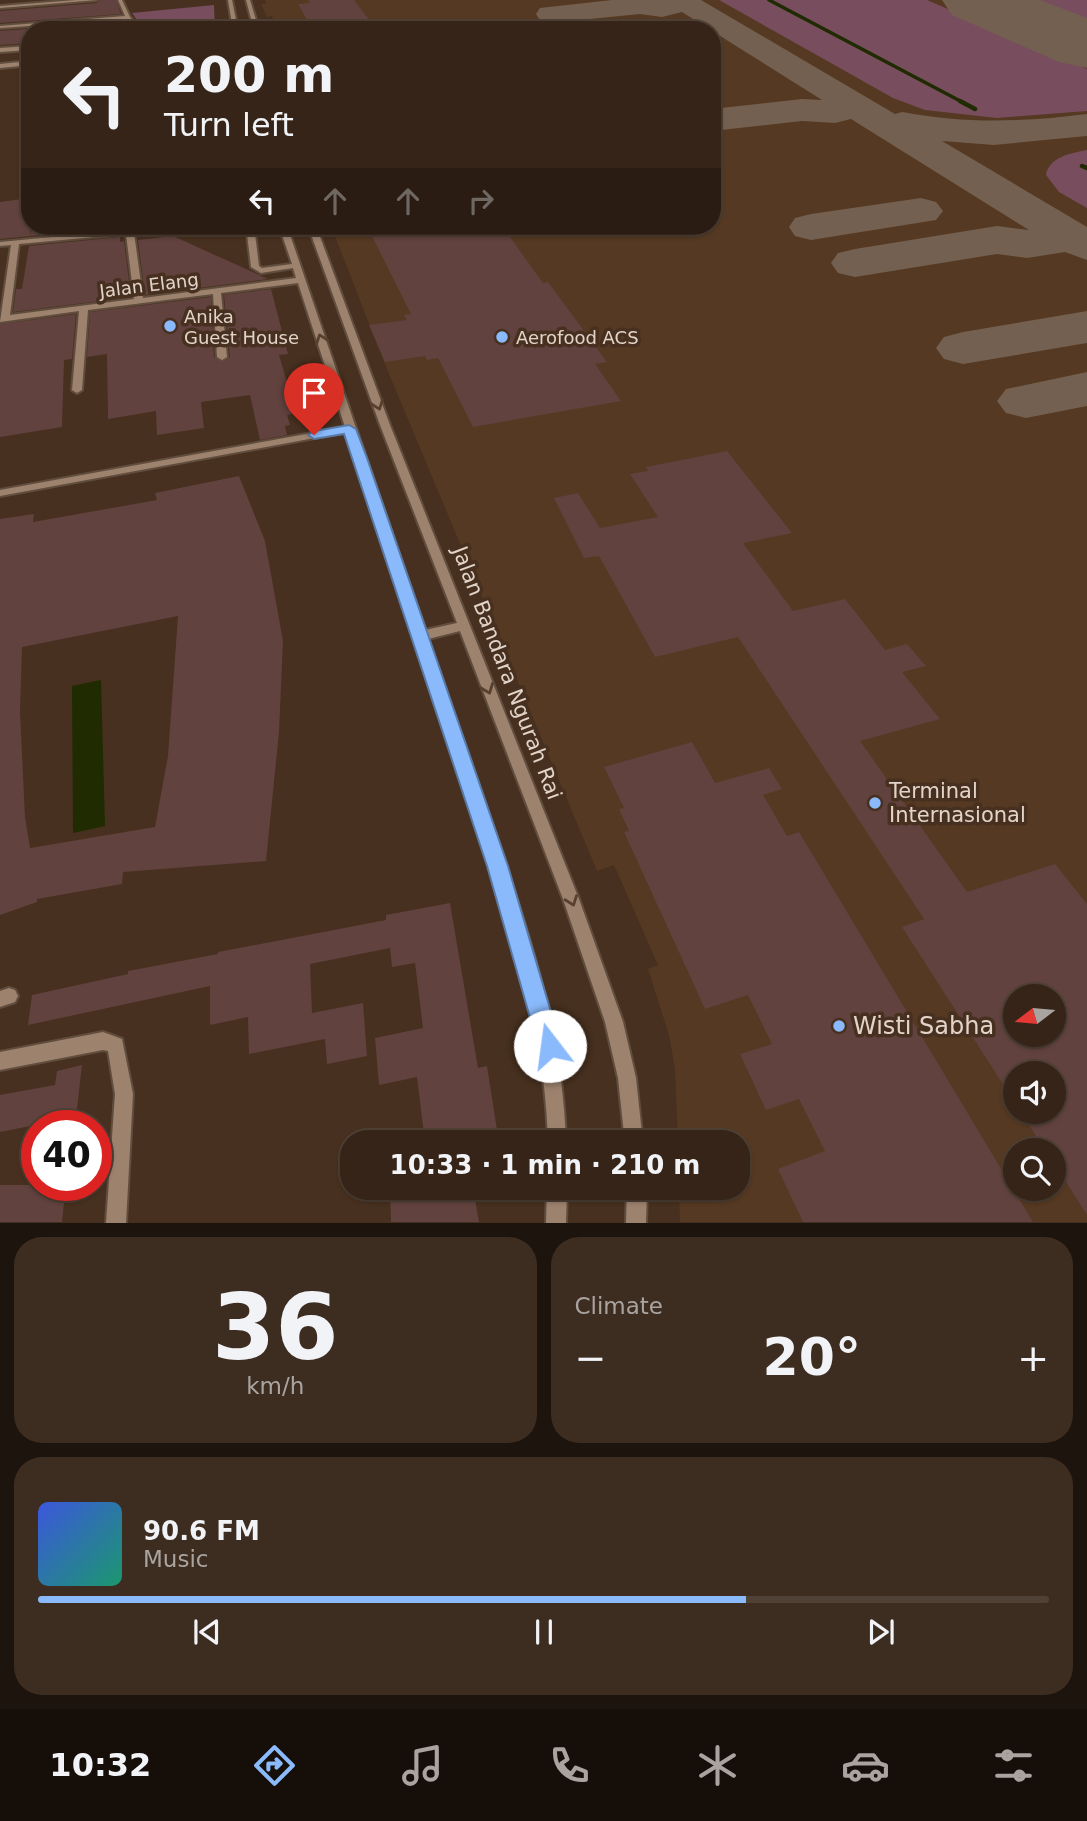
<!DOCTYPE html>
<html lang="en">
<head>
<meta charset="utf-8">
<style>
  :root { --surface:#352417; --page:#3d2c20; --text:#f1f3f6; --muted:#aaa4a1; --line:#4f4136; --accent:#8abafc }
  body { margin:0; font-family:"DejaVu Sans",sans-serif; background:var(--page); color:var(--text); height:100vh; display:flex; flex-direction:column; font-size:26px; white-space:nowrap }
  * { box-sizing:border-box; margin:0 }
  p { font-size:23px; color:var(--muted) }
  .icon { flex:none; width:38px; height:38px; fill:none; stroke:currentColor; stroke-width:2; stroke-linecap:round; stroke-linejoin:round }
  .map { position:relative; height:1223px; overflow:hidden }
  .side { display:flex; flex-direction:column; gap:14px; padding:14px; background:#1d140d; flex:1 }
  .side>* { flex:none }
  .top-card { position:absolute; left:21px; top:21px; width:700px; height:214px; border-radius:28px; box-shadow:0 2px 5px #0004,0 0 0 2px var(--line); background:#352417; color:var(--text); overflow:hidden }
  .needle { width:46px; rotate:254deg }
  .tools { position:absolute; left:1003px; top:984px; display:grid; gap:14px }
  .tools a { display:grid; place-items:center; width:63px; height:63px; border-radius:50%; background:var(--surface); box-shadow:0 2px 5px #0004,0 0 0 2px var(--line); font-size:35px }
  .speed { position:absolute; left:21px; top:1110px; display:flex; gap:14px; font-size:35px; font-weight:700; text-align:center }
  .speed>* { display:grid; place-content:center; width:91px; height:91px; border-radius:50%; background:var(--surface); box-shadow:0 2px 5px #0004,0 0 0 2px var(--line); line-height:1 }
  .speed .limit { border:10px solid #d22; background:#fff; color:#111 }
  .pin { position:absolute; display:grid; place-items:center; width:60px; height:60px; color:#fff; margin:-72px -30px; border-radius:50% 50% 50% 0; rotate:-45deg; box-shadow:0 0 7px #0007 }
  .pin .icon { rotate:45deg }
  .me { position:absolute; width:77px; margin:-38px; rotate:345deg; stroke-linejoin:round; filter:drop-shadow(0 0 5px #0008) }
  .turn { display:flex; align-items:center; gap:24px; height:147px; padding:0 28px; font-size:32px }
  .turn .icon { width:91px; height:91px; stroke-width:2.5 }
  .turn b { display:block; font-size:49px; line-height:60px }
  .lanes { display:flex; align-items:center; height:66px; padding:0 28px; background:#0003; justify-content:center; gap:35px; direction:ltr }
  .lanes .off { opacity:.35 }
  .big { font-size:52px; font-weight:700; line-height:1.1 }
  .side .card { flex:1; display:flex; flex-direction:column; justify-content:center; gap:10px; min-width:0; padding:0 24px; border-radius:28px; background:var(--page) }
  .side .dial { align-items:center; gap:0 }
  .dial b { font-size:91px; line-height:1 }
  .song { display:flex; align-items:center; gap:21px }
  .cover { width:84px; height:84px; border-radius:10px; background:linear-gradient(135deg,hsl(230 70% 55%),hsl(160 70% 35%)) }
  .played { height:7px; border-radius:4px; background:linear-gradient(90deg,var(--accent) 70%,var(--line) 70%) }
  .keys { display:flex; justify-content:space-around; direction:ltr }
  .heat { display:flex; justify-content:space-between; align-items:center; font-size:38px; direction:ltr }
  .side .tiles { flex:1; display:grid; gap:14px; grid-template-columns:1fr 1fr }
  .card:last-child { grid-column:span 2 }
  .trip { position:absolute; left:340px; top:1130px; width:410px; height:70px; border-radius:28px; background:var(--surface); box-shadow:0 2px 5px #0004,0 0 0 2px var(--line); font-weight:700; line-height:70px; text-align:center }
  .tabs { display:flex; height:112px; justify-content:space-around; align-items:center; background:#150e09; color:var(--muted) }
  .tabs .icon { width:49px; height:49px }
  .tabs .on { color:var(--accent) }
  .tabs b { font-size:32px; color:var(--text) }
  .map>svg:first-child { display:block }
</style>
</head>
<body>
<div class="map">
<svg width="1087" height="1223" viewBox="0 0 1087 1223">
  <rect width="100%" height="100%" fill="#47301f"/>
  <path fill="#553922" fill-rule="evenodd" d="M265,0H1087V1222H680L679,1188H737V1143H678L675,1069L669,1035L648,969L658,965L614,865L597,871L384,362L331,226H712V30H273L269,23L274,22L272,16L267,17L261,4H266ZM1015,996H1054V1034H1015ZM1015,1073H1054V1111H1015ZM1015,1150H1054V1188H1015Z"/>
  <path fill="#784d5e" d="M719,0H927L1087,69V111L997,118L925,110L893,98Z
    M1027,0H1087V23Z
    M214,5L215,30H144L132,13Z
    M1087,150V208L1059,192L1046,175C1049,157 1071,153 1087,150Z"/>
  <path fill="#202b02" d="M101,680L105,826L73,833L72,686Z"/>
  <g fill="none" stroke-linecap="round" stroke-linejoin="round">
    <path stroke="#202b02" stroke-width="3.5" d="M769,0L964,103"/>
    <path stroke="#202b02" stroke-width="4.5" d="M960,101L975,109
      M1082,166L1087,168"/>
    <path fill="#746050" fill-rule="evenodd" d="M612,0H701L895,114L902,112C965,124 1024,122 1087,114V136L994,145L942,141L1087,227V260L1065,252L1027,258L997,254L855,277L838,273L831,263L838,253L855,249L997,226L1029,230L851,119L835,123L802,121L712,131V109L802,99L822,100L682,12L662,17L640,14L550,23L540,20L536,14L540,8Z
      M921,198L936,202L943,211L936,220L811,240L795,236L789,227L795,218L811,214Z
      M1087,311V343L963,364L944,359L936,348L944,337L963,332Z
      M1087,372V406L1026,418L1006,413L997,401L1006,389Z"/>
    <path fill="#746050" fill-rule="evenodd" d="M942,0H1040L1087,18V68L1059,62L952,15Z"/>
  </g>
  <path fill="#61423e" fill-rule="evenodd" d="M100,0H116L121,14L0,23V11L97,3Z
    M308,0H354L377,30H313L298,4L310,3Z
    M126,22L127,30H30V43L0,45V31Z
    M30,198V236L0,239V202Z
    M32,226H102V230L30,236Z
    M387,226H450L452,230L502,226L543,283L548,282L607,362L595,364L621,401L473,427L438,358L427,360L425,356L385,362L369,325L407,320L404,315L411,314L368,228Z
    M173,236L268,279L145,295L138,240Z
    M120,237V242L124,241L131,297L13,312L16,289H22L29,246Z
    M271,289L288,354L279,355L296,413L287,415L290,425L285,426L287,435L260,440L250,395L201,402L204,428L157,435L156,411L108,419L107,354L87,357L90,312L211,297L214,357L223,362L230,357L224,295Z
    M76,314L72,359L64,360L62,427L0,437V324Z
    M727,451L792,533L743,543L793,611L845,599L885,650L907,644L926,666L902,672L940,719L860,741L967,892L1055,864L1087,904V1215L1054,1163V1150H1045L1020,1111H1054V1073H1015V1103L902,927L924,919L738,637L655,657L599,556L584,558L554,498L578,493L600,528L658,517L630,474L648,471L646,467ZM1015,996H1054V1034H1015Z
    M239,476L265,541L283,641L279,732L266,861L123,872L122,884L37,899V902L0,915V519L34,514L33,522L157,500L155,493ZM178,616L168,756L155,827L30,848L25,817L20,712L22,647Z
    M692,742L715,783L769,768L782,789L763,795L787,836L799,832L1033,1222H803L778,1169L825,1151L799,1099L766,1110L740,1054L772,1044L748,995L705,1009L624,832L629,831L619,809L624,808L604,767Z
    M450,903L478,1068L487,1066L499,1143H425L417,1077L379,1085L375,1038L423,1028L415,963L392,967L390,948L310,964L312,1013L363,1003L367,1056L327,1064L325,1039L249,1054L248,1017L210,1025V986L28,1025L32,995L128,974V971L218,954V952L386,920V915Z
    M82,1065L76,1117L0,1132V1095L55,1085L57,1071Z
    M0,1185H66L62,1222H0Z
    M390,1188H473L479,1222H391Z"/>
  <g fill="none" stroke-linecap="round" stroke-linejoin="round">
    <g stroke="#604d3d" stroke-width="4">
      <path id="minor" d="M76,0H97L0,8V6Z
        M118,0H122L130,17L141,30H136L127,19L0,28V26L125,16Z
        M228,0H232L238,30H233Z
        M246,0H250L259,30H254Z
        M30,46V50L0,52V48Z
        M30,61V65L0,68V64Z
        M125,226H133V229L190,226L186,228L134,233L143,298L296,278L293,268L261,273L251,267L246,226H254L259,266L262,268L292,264L279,226H287L425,630L457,623L380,425L308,226H316L390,425L579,899L623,1022L636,1078L643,1143H625L618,1078L605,1022L563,899L460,631L428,639C450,704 473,770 496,836C530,936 563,1036 566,1143H548C545,1018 502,901 463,784C424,666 386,550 347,432L0,496V490L345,427L298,283L221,293L227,357L222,360L217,357L213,294L88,310L82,390L77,393L72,390L79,311L0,322L11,245L0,246V242L126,230ZM126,234L134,299L10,315L19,244Z
        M9,988L15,990L18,996L15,1002L0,1007V991Z
        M103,1032L122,1039L133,1094L126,1223H106L115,1094L108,1051L103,1050L0,1070V1052Z
        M547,1188H567L566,1223H546Z
        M627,1188H647L646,1223H626Z"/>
    </g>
    <use href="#minor" fill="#9d826e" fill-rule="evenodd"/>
  </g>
  <defs><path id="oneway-chevron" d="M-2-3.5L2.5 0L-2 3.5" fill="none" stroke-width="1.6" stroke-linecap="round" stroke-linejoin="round" transform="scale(1.75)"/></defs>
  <g stroke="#58402f">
    <use href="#oneway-chevron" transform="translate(321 339) rotate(-109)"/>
    <use href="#oneway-chevron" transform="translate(378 405) rotate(70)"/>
    <use href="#oneway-chevron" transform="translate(488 689) rotate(69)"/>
    <use href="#oneway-chevron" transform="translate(572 901) rotate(70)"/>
  </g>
  <path fill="#8abafc" stroke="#5a79a4" stroke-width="2" d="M349,425L356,429L367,458L508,866L561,1046L558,1054L550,1057L542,1054L538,1046L487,866L344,434L314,439L308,435L314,431Z"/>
  <g fill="#8abafc" stroke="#47301f" stroke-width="2.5">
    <circle cx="170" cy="326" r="7"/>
    <circle cx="502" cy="337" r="7"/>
    <circle cx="875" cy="803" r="7"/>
    <circle cx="839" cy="1026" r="7"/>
  </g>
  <g text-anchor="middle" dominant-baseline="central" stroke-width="7" stroke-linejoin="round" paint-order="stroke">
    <g font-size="18" fill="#e2d4c9" stroke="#47301f">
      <text transform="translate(149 285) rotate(-7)">Jalan Elang</text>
    </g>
    <g font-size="18" fill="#e2d4c9" stroke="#47301f" text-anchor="start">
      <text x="184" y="316">Anika<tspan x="184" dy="21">Guest House</tspan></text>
      <text x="516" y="337">Aerofood ACS</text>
    </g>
    <g font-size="21" fill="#e2d4c9" stroke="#47301f">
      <text transform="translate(507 673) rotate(69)">Jalan Bandara Ngurah Rai</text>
    </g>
    <g font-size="21" fill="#e2d4c9" stroke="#47301f" text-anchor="start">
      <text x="889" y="791">Terminal<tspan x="889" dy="24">Internasional</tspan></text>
    </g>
    <g font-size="24" fill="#e2d4c9" stroke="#47301f" text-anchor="start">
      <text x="853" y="1026">Wisti Sabha</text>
    </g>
  </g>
</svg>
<div class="tools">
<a><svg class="needle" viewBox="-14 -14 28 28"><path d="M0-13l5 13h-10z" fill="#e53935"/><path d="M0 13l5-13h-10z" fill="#aaa4a1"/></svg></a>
<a><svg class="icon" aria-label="sound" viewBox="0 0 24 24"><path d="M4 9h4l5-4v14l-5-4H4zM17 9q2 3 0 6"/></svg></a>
<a><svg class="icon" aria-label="search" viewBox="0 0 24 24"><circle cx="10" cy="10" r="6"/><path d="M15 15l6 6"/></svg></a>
</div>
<div class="speed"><div class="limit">40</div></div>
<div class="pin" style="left:314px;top:435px;background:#d93025"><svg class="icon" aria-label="arrive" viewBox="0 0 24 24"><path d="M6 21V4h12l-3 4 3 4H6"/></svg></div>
<svg class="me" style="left:550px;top:1046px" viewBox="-20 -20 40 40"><circle r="19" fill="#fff"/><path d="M0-13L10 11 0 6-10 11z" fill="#8abafc"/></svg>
<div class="trip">10:33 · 1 min · 210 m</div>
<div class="top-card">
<div class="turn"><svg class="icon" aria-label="left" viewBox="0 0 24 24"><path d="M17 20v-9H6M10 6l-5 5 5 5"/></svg><div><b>200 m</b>Turn left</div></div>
<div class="lanes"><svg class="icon" aria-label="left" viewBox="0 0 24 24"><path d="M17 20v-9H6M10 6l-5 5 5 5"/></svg><svg class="icon off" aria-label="ahead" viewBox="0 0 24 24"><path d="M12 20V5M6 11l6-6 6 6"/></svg><svg class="icon off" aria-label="ahead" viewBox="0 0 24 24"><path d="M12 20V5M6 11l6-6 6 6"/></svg><svg class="icon off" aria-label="right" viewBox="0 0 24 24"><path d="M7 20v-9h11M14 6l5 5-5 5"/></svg></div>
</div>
</div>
<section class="side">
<div class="tiles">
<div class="card dial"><b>36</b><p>km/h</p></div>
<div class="card"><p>Climate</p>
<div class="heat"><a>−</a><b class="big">20°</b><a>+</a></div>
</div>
<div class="card">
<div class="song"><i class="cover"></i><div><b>90.6 FM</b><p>Music</p></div></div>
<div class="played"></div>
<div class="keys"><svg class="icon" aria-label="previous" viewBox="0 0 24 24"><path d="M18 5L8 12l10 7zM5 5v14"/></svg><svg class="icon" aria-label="pause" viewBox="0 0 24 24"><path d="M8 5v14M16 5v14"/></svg><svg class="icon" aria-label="next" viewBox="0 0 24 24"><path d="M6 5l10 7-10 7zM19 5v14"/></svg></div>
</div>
</div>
</section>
<nav class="tabs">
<b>10:32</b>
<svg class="icon on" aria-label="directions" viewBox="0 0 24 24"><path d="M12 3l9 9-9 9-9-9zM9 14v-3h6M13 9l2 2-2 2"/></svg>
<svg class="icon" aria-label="music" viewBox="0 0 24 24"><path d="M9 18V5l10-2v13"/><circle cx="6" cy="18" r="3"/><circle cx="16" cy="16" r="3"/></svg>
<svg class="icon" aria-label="phone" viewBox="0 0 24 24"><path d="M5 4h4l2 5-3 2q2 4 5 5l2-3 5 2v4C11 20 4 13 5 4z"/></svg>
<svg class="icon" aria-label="climate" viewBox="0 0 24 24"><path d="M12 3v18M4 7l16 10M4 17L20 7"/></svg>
<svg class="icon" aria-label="car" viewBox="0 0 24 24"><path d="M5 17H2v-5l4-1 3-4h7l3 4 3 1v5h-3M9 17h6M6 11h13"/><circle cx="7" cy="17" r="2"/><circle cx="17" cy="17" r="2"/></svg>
<svg class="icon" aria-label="filters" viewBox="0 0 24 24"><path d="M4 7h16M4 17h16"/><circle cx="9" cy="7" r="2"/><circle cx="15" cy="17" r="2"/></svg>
</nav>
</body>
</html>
